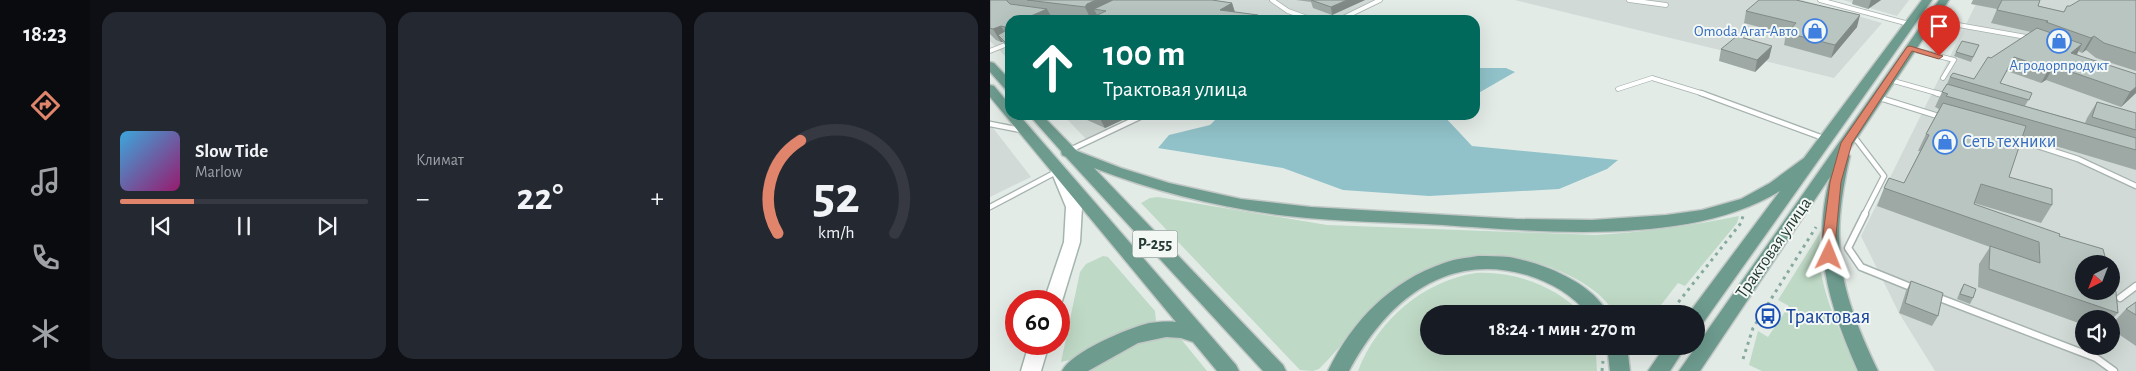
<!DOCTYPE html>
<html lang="ru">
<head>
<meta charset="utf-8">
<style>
  :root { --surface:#171b24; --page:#242831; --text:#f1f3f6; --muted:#9ea1a6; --line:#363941; --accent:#e0856b }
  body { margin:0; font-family:"Alegreya Sans",sans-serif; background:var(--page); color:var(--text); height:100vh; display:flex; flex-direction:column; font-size:19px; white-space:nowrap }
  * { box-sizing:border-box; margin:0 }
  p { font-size:16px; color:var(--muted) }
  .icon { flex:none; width:28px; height:28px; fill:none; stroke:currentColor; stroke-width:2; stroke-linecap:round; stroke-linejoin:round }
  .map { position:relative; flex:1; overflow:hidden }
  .panel { display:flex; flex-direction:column; gap:12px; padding:12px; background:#0d0f14; width:900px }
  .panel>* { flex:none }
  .guide { position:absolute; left:15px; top:15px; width:475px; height:105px; border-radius:15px; box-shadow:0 5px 20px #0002; background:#00695c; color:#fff; overflow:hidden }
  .needle { width:32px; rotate:222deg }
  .tools { position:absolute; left:1085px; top:255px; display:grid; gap:10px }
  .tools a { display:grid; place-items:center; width:45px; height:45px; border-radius:50%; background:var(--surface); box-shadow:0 5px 20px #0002; font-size:25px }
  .speed { position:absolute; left:15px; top:290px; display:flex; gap:10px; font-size:25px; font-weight:700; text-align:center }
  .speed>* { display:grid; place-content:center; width:65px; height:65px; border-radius:50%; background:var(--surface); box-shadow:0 5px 20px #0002; line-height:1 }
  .speed .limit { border:8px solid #d22; background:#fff; color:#111 }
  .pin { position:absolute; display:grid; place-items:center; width:42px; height:42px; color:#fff; margin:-51px -21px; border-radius:50% 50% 50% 0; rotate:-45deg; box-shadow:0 0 5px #0007 }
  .pin .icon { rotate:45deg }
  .me { position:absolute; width:55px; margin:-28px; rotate:2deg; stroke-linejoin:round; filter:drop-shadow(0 0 4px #0008) }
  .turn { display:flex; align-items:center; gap:18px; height:105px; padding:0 15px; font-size:22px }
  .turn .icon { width:65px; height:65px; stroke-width:2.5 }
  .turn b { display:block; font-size:35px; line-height:42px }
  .big { font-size:38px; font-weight:700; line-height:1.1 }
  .panel .tile { flex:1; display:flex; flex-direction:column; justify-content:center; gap:8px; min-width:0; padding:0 18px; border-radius:15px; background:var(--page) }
  .panel .dial { align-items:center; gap:0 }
  .dial svg { height:130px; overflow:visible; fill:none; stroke:var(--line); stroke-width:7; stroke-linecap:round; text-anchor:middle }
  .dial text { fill:var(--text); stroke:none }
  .song { display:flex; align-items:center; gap:15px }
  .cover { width:60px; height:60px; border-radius:8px; background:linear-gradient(135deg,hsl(200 70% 55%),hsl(320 70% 35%)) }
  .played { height:5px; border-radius:2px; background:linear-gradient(90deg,var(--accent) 30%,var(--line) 30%) }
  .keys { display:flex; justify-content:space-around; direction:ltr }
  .heat { display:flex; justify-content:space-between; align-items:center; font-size:28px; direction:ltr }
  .panel .tiles { flex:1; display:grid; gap:12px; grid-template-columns:repeat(3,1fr) }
  .trip { position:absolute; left:430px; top:305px; width:285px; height:50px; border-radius:25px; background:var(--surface); box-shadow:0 5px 20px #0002; font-weight:700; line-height:50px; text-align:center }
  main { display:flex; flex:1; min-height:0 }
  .tabs { display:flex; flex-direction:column; width:90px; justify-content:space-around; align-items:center; background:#090b0e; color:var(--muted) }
  .tabs .icon { width:35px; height:35px }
  .tabs .active { color:var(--accent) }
  .tabs b { font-size:22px; color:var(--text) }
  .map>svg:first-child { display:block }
</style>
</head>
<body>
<main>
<nav class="tabs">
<b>18:23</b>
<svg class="icon active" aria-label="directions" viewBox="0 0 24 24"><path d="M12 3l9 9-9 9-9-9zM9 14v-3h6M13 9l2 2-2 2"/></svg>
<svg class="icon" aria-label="music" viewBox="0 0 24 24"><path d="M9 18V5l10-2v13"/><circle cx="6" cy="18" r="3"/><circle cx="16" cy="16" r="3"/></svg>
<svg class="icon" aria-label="phone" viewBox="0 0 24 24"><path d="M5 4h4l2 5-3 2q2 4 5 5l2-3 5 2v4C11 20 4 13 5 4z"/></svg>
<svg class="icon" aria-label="climate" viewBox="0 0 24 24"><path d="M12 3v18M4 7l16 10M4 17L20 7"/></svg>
</nav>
<section class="panel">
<div class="tiles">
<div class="tile">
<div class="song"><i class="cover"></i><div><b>Slow Tide</b><p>Marlow</p></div></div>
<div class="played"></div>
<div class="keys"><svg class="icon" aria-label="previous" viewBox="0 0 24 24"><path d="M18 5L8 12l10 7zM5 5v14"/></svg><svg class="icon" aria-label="pause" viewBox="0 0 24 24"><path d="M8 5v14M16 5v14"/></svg><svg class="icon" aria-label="next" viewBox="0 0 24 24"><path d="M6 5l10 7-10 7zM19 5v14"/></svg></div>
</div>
<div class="tile"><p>Климат</p>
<div class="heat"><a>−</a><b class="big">22°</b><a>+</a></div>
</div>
<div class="tile dial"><svg viewBox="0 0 100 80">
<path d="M14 69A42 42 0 1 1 86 69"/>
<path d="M14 69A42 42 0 0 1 28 12" stroke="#e0856b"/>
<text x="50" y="56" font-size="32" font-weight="700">52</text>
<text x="50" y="72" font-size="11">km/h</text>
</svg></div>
</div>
</section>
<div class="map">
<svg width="1146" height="371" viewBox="0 0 1146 371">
  <rect width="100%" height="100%" fill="#e3ebe7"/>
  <path fill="#d1dad6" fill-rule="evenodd" d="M0,0H387L346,20H20V61L0,41Z
    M525,0H812L892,23L844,78Z
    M853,0H919L907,16Z
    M988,0H1146V371H945L909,313L871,236ZM1094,264H1121V291H1094ZM1094,319H1121V346H1094Z
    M73,115H151L98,141Z
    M0,124L41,177L0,197Z"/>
  <path fill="#bed9c5" d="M168,197L337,225L605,235C654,232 701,226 749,216L747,223L695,286L688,283L664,314H625C612,290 581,275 557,266C541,261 526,256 509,255C474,252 429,268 402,290C374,313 355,344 329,369L323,371L310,370L151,203L160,198Z
    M831,231C822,280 849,327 868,371H772L759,365L768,331L778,337L799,306L788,300Z
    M113,256L118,257L165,311L166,321L88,358L71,362L90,272L96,264Z
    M486,273C525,271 566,286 592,314H439V346H609L606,355L607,371H368C387,321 433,281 486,273Z
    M166,337H184L191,339L217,371H95L130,349Z"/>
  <path fill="#91c2c9" d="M485,68H516L525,72L485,95Z
    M230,115H453L482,146L628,160L617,169L569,189L439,196L353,190L293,168L168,148L179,135L220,125Z"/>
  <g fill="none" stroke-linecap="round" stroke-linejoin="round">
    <g stroke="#a6b2ae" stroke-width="5.5">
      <path id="service-far2" d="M282,0L298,11L323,20
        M639,0L676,5
        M830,0L919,24
        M55,16L79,20
        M349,20L390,0
        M940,20L1042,38
        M921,49L964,60L953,78
        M0,51L20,43
        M900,80L950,94
        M628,89L662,78L714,94"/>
    </g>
    <g stroke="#a6b2ae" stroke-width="7">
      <path id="service-far1" d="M711,93L836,139
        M946,93L956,96
        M887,97L951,117
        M0,124L31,130
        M862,134L894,176L874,215
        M1026,139L1088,159L1146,186
        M80,150L154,115
        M0,207L68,171"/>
    </g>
    <g stroke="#a6b2ae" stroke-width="9">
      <path id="service" d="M875,214L858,248L871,267L923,288
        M947,297L1106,358L1124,371
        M1130,298L1146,286"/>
    </g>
    <g stroke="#a3b5ae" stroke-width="3">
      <path id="secondary" d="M68,167L73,168L75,171L92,207L90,242L72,301L69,306V301H54L74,242L76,207L61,171L63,168Z
        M39,344H59L51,371H31Z"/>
    </g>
    <g stroke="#c2c8c6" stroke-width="3">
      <path id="primary" d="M932,0H942L713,323L706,325V314L699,313L790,191C701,246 554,232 453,225C401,222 349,222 298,216C231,208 166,192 104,168L293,365L296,371H273L76,157L72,155L71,151L39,115H52L87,151L131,168L179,183L251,199L321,207L526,219L602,220L676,215L712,210L751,199L780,183L814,158Z
        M949,0H959L857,153L860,156C839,246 849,289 888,371H868C839,305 821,249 840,177L710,371H689Z
        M0,62L4,63L20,80V91L16,90L0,72Z
        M0,85L4,86L20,105V115H29L246,365L249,371H227L203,342L191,338L176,337L148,343L98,371H72C81,352 138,328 159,323C168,322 177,321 186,322L0,97Z
        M488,256C498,256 509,256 519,257C552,263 602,282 618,314H598C583,295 560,282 537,275C455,251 396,302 359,371H338C362,321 401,281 454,263C464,259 476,258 488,256Z
        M617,346H637L640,371H620Z
        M675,346H696L680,371H658Z"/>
    </g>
    <path stroke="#87aa9f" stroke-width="3" stroke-dasharray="3 4.5" stroke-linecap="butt" d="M679,314L751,223L753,216
      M753,359L763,328L826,227
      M612,371L613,361"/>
    <use href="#service-far2" stroke="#fff" stroke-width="4"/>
    <use href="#service-far1" stroke="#fff" stroke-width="4.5"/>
    <use href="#service" stroke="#fff" stroke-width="6"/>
    <use href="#secondary" fill="#fff" fill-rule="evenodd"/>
    <use href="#primary" fill="#6d9b8e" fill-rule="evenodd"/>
  </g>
  <path fill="#9ea9a5" d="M0,0H222L242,3L245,12L268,15L269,20H100L60,15L63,20H20V52L13,42H11L6,40L0,34Z
    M306,0H375L342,15L323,8L321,2Z
    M863,0H891L878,9L862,4Z
    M983,0H1050L1048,6L1074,12L1077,6H1080L1146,0V71L1106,58L1096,50L1092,53L1088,51L1087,54L1146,93L1131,107L1056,80L1051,83L1017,71L1010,84L1042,93L1035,106L1095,123L1097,118L1107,102L1146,113V170L1032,136L1019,177L1062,205L1051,223L984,203V204L1069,236L1128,313L1121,320V319H1094V325L988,287L989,264L1000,247L887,206L894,188L914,183L930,151H928L936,134L949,109L945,107L952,92L957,84L960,77L984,79L1001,58L1041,32L1001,23L1007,9L981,4Z
    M756,11L867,27L841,58L794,45L796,34L754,23Z
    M989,45L981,62L964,56L966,52Z
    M782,46L779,58L765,72L729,61L731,49Z
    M86,115H143L115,128Z
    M921,281L948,316L942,326L909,313L916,291Z
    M974,284L983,298L980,304L967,299L971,289Z
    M1146,302V346L1121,329V325L1136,309Z"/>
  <path fill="#818a86" d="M106,0H140L104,9L107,15L101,18V20L95,7L97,4Z
    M357,0H375L342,15L341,7Z
    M881,0H891L878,9Z
    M242,3L246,16L230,10Z
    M57,9L63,20H35L34,19Z
    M268,15L269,20H260Z
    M870,15L867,27L841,58L845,45Z
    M11,26L19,39L8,35L13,42H11L3,29Z
    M1104,36L1096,50L1092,53L1101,38Z
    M1092,44L1085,58L1081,53Z
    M782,46L779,58L765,72L767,60Z
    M1064,66L1056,80L1051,83L1059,69Z
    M1146,87V93L1131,107L1140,92Z
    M108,115H143L115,128Z"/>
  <path fill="#b8c5c0" stroke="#818a86" d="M0,0H17V1L20,4L57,9L34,19L40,20H20V47L8,35L15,31V27L11,26L3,29L0,28Z
    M37,0H106L97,4L95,7Z
    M123,0H222L242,3L230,10L268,15L260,20H116L101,18L116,11L104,9Z
    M321,0H357L341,7Z
    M769,0H806L870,15L845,45L797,33L806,23L756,11Z
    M1012,0H1050L1048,6L1074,12L1077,6H1080L1090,0H1146V53L1114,43L1104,36L1101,38L1056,22L1058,21L1007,10Z
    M1047,28L1092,44L1081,53L1146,74V87L1140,92L1064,66L1059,69L1024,57L1010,83L1042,93L1039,100L960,77L963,73L984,79L998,57L1001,58Z
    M747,36L782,46L767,60L731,49Z
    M972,41L989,45L983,57L966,52Z
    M957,84L1146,138V150L956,96L958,94L952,92Z
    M1107,102L1146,113V130L1102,117Z
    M953,103L1036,126L1019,177L1062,189V205L991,184L984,204L1070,234L1069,236L1113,249L1117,264H1094V291H1121V277L1126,292L1128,313L999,269L1000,246L1050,263L1049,242L894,188L899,178L914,183L939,135L936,134Z
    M921,281L953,293L948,316L915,303Z
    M974,284L986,289L983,298L970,294Z
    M1146,302V315L1136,309Z"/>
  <path fill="#e0856b" stroke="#925646" d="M920,46L953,56L949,59L922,51L862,143L851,182L846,235V255L844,258H835L833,255V235L840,182L851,143L917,47Z"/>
  <defs>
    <g id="shop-ring" transform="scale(1.25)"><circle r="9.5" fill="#f3f8f5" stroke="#3f7fe0" stroke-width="1.5"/><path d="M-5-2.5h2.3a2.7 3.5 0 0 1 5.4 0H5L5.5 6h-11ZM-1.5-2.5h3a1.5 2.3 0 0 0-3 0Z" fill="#3f7fe0"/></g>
    <g id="bus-ring" transform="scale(1.25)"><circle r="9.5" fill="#f3f8f5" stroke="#1a4fb4" stroke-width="1.5"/><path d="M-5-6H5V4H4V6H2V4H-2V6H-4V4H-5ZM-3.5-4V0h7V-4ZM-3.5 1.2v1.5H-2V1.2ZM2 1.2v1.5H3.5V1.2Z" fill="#1a4fb4"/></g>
  </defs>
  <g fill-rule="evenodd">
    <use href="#shop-ring" x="825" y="31"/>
    <use href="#shop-ring" x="1069" y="41"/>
    <use href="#shop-ring" x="955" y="142"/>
    <use href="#bus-ring" x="778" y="316"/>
  </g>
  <g text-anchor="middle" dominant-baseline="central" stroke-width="4" stroke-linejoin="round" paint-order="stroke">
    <g font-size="15" fill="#366cbe" stroke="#f3f8f5" text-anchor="end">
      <text x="808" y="31">Omoda Агат-Авто</text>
      <text x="1069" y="65" text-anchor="middle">Агродорпродукт</text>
    </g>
    <rect fill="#f3f8f5" stroke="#63736e" stroke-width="1" x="142.5" y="230.5" width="45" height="27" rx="4"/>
    <g font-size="16" font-weight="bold" fill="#253a34">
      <text x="165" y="244">Р-255</text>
    </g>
    <g font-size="18" fill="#366cbe" stroke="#f3f8f5" text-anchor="start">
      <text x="972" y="142">Сеть техники</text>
    </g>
    <g font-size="18" fill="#253a34" stroke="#f3f8f5">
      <text transform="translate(784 248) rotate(-55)">Трактовая улица</text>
    </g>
    <g font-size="21" fill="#164399" stroke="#f3f8f5" text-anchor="start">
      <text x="796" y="316">Трактовая</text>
    </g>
  </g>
</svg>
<div class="tools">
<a><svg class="needle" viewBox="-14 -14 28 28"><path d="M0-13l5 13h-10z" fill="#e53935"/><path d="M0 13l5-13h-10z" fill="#9ea1a6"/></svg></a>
<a><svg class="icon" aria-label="sound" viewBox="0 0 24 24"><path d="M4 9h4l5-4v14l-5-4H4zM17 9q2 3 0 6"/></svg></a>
</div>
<div class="speed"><div class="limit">60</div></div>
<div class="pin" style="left:949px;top:56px;background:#d93025"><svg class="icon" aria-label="arrive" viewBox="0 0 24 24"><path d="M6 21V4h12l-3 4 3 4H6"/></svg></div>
<svg class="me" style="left:839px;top:255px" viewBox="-20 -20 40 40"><path d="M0-17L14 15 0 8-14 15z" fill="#e0856b" stroke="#fff" stroke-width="4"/></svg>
<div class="trip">18:24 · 1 мин · 270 m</div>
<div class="guide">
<div class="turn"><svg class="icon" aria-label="ahead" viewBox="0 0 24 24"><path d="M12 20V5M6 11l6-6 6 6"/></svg><div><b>100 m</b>Трактовая улица</div></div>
</div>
</div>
</main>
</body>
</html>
